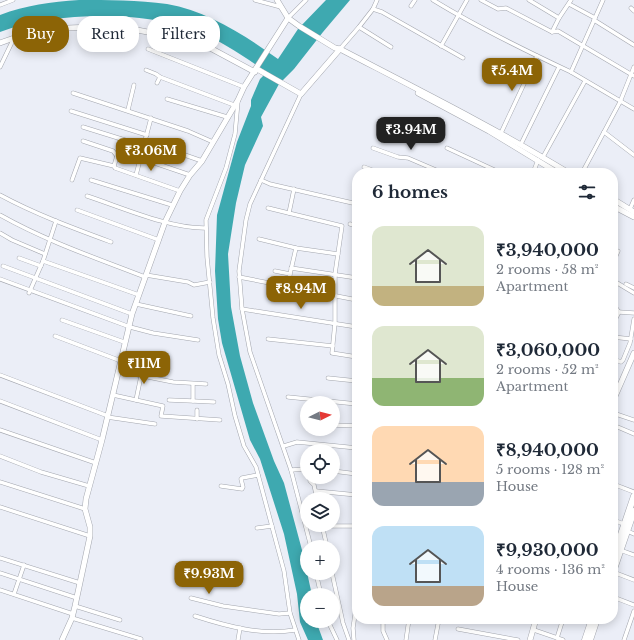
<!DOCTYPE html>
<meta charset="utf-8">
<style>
:root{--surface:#fff;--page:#f2f2f3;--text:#1f2937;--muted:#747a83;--accent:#8c6406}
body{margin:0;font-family:"Libre Baskerville",serif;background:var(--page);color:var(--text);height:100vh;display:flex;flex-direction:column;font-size:15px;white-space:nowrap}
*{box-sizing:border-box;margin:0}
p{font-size:13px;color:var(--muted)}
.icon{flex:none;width:22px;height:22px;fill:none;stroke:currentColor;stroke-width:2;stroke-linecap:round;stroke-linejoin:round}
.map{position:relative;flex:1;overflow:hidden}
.side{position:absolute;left:352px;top:168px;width:266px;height:456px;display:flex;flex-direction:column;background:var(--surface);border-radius:16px;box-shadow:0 2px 10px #0003}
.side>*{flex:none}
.banner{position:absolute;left:12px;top:16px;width:280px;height:36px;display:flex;gap:8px}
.needle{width:26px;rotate:84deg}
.buttons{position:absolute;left:300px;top:396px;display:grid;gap:8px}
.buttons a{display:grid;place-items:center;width:40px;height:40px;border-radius:50%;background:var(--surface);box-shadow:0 2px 10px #0003;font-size:20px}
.price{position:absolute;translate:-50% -34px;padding:0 9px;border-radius:8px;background:var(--accent);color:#fff;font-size:13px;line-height:26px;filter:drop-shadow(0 1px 2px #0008)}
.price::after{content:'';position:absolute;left:50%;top:24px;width:12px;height:9px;margin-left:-6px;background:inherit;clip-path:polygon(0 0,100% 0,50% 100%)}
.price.current{background:#222;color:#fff}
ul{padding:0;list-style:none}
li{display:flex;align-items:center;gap:12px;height:100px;padding:0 20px}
li span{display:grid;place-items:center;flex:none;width:112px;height:80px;border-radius:12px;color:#555}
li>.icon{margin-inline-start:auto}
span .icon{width:48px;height:48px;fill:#fffc;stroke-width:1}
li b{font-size:17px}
h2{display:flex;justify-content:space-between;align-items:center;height:48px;padding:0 20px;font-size:17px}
.chip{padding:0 14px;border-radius:16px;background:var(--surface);box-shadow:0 2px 10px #0003;font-size:14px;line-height:36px}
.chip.current{background:var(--accent);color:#fff}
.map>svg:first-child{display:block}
.water{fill:#3ea9b0}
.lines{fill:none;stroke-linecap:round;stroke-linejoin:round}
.street-casing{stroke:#a3a6ae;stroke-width:4.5}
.secondary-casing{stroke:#a3a6ae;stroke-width:6}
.highway-casing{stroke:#a3a6ae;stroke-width:7}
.street{stroke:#fff;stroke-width:3.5}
.secondary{stroke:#fff;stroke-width:5}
.highway{stroke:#fff;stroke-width:6}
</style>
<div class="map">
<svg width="634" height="640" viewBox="0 0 634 640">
<rect width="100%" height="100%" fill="#ebeef7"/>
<!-- water -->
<path class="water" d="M79,0C108,0 138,0 167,4C208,11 244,35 278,59L298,29L326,0H350L323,32L294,69L279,84L261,117L263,126L245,165L236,203L228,254L231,307L240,356L253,403L274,461L284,483L302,550L312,595H307V621H316L323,640H308L300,622L297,594L284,534L260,459L250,440L222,343L218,319L215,271L217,215L237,142L251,106V100L260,79L267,72C244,57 221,40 194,30C141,10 53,12 0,32V15C26,5 51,2 79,0Z"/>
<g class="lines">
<!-- street casing -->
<g class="street-casing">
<g id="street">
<path d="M255,0L281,7"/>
<path d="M377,0L373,9L382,12L463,58"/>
<path d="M433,0C477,27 524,50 571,72L603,0"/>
<path d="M481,0L498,9L506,8L552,32L558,31L634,76"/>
<path d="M529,0L559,18L571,0"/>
<path d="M569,4L595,18"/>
<path d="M0,5L13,0"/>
<path d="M411,6L415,0"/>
<path d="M631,8L634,11"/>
<path d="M288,18L306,0"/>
<path d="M594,20L634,45"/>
<path d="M359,27L391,47"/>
<path d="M552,32L559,18"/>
<path d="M441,46L467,0"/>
<path d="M148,49L244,87"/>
<path d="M340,49L359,27L373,9"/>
<path d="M0,67L14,38"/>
<path d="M146,70L156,74L160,77L234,105"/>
<path d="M571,72L634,109"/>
<path d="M157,83L160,77"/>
<path d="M73,93L188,131L213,142"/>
<path d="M301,94L250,204L246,220L239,271L242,309L250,352L291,470L311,547"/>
<path d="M167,99L227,117"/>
<path d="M238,101L235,134L226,168L206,220L207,257L213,318L219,355L228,384L235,416L244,446L256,467L284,571L290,613L299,640"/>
<path d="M128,110L134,85"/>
<path d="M71,111L147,135"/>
<path d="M83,127L144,146"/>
<path d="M604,132L634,155"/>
<path d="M501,133L537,56"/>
<path d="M83,141L113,151L117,156L140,158L190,175"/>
<path d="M145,143L179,153L202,161"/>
<path d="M521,144L559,67"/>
<path d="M373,148L398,157L408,158L443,173"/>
<path d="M447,148L501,173"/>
<path d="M117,156L114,166L115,168L180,191"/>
<path d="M543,157L585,81"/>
<path d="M364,167L380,173"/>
<path d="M533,173L538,160"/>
<path d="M582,173L620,102L634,67"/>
<path d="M136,175L151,118"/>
<path d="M72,180L80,158L114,166"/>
<path d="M91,180L172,205"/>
<path d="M261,180L270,184L357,204"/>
<path d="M0,195C35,214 73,228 111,242"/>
<path d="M87,196C121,207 170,229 206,228"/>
<path d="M268,208L342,226L335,274V323L332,353L357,357"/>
<path d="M630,209L634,200"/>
<path d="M77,210L159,240"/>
<path d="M289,213L294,189"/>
<path d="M0,215C46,241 96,258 145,277"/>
<path d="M350,224L357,226"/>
<path d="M0,233L12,240L45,254"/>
<path d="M259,239L296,248L338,254"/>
<path d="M613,257L615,258L618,251"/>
<path d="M19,258L41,266"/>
<path d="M43,261L139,295"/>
<path d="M3,266L132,314"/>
<path d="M291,268L357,278"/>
<path d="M275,271L290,274L296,248"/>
<path d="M146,275L188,282L194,285L210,282"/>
<path d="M239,277L357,300"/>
<path d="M0,279L130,327L153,333L198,340"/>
<path d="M614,281L634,293"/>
<path d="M626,284L634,288"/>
<path d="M289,286L290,274"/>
<path d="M29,293L43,261L56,221"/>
<path d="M136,304L191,316"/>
<path d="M613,304L619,312"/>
<path d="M242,309L357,327"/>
<path d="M619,312L634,313"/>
<path d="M62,320L124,342"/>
<path d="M613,324L619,312"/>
<path d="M55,336L121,361"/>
<path d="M613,337L631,339"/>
<path d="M268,339L333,346"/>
<path d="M613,359L621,362L623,360L630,343L634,319"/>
<path d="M118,371L173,382L206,384"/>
<path d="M0,375L108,416"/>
<path d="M328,378L357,381"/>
<path d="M613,385L619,387"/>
<path d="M113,395L163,406L161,416L220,420"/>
<path d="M288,397L357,404"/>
<path d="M136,400L141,376"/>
<path d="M169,400L193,401V384"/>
<path d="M0,401L102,440"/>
<path d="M193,401L214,402"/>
<path d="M613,413L634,420"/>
<path d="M107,417L155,424"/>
<path d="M197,419V410"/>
<path d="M333,425L357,426"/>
<path d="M613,425L634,434"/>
<path d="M0,430L96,463"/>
<path d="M284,446L297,442L357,448"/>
<path d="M0,456L41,472L89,486"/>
<path d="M291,470L307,469"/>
<path d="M333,471L357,474"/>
<path d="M310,477V481L314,485L317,499"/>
<path d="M0,482L85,509"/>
<path d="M613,484L634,492"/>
<path d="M221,486L242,489L243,487L241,479L242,478L258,475"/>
<path d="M316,491L357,495"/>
<path d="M0,507L90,536"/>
<path d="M613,520L624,524"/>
<path d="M322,525L327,547"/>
<path d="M323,526H357"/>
<path d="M257,528L272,526"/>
<path d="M627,531L634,534"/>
<path d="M620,550L634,555"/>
<path d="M0,558L80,583"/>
<path d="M613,572L634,580"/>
<path d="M0,573L77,598"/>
<path d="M316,573L321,595"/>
<path d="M332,573L343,623L349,640"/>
<path d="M0,590L73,614"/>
<path d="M14,594L24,565"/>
<path d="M613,597L634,605"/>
<path d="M191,598L223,606L279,614L290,613"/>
<path d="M75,606L120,620"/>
<path d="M195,616C226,626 262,636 295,630"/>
<path d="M72,618L141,639"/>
<path d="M383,619V631L387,640"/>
<path d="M328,621L337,640"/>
<path d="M458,629L518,640"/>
<path d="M534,630L563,640"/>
<path d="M557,638L563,619"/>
<path d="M238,640L240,628"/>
<path d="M354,640L353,628L357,601"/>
<path d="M406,640L409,619"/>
<path d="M435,640L439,619"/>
<path d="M624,640L634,611"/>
</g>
</g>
<!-- secondary casing -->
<g class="secondary-casing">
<g id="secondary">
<path d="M288,18L299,26L335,48L340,49C417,89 495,128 569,173"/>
<path d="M0,43L14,38L68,28L92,27L132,29L199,42L255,72"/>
<path d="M257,69L301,94L340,49"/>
<path d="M418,93L489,131L558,173"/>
<path d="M613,199L634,212"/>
<path d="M613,206L634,217"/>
<path d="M613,401L634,353"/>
<path d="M62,640L72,618L75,606L90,536V527L85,509L86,499L102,440L132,314L165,222L180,191L190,175L202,161L238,100L244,87L288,18L277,0"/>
<path d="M530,640L536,619"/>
</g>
</g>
<!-- highway casing -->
<g class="highway-casing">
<g id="highway">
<path d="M613,558L634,496"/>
<path d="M613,572L634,511"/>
<path d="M585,640L592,619"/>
<path d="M590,640L597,619"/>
</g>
</g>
<!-- street -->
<use href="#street" class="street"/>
<!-- secondary -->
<use href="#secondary" class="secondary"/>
<!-- highway -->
<use href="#highway" class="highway"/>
</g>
</svg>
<div class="buttons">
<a><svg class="needle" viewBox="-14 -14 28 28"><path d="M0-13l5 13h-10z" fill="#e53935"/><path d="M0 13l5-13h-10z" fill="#747a83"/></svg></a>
<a><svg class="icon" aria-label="locate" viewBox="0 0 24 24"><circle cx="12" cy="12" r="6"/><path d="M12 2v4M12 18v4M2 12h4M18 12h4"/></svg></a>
<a><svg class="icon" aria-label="layers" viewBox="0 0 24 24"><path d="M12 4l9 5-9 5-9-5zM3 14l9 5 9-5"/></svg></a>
<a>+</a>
<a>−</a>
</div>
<b class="price" style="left:512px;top:92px">₹5.4M</b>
<b class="price current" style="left:411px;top:151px">₹3.94M</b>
<b class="price" style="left:151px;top:172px">₹3.06M</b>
<b class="price" style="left:301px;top:310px">₹8.94M</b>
<b class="price" style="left:144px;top:385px">₹11M</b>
<b class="price" style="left:209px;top:595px">₹9.93M</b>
<div class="banner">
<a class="chip current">Buy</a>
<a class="chip">Rent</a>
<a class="chip">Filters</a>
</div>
<section class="side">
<h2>6 homes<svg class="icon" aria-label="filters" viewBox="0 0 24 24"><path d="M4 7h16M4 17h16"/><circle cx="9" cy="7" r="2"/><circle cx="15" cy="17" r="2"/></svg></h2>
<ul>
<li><span style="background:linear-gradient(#dfe7d0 75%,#c2b280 0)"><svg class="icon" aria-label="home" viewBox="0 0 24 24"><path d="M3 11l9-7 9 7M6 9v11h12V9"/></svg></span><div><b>₹3,940,000</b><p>2 rooms · 58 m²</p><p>Apartment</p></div></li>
<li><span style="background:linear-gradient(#dfe7d0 65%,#8fb573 0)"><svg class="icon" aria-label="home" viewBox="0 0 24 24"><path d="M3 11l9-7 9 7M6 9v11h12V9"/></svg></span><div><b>₹3,060,000</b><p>2 rooms · 52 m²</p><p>Apartment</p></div></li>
<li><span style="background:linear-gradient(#ffd9b3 70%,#9aa5b1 0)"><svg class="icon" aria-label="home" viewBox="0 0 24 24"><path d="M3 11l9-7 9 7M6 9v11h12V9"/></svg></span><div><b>₹8,940,000</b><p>5 rooms · 128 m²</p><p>House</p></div></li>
<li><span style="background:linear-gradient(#bfe0f5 75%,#b9a48a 0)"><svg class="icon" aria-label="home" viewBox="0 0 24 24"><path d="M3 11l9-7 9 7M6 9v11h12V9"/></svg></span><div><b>₹9,930,000</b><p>4 rooms · 136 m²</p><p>House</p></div></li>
</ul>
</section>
</div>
